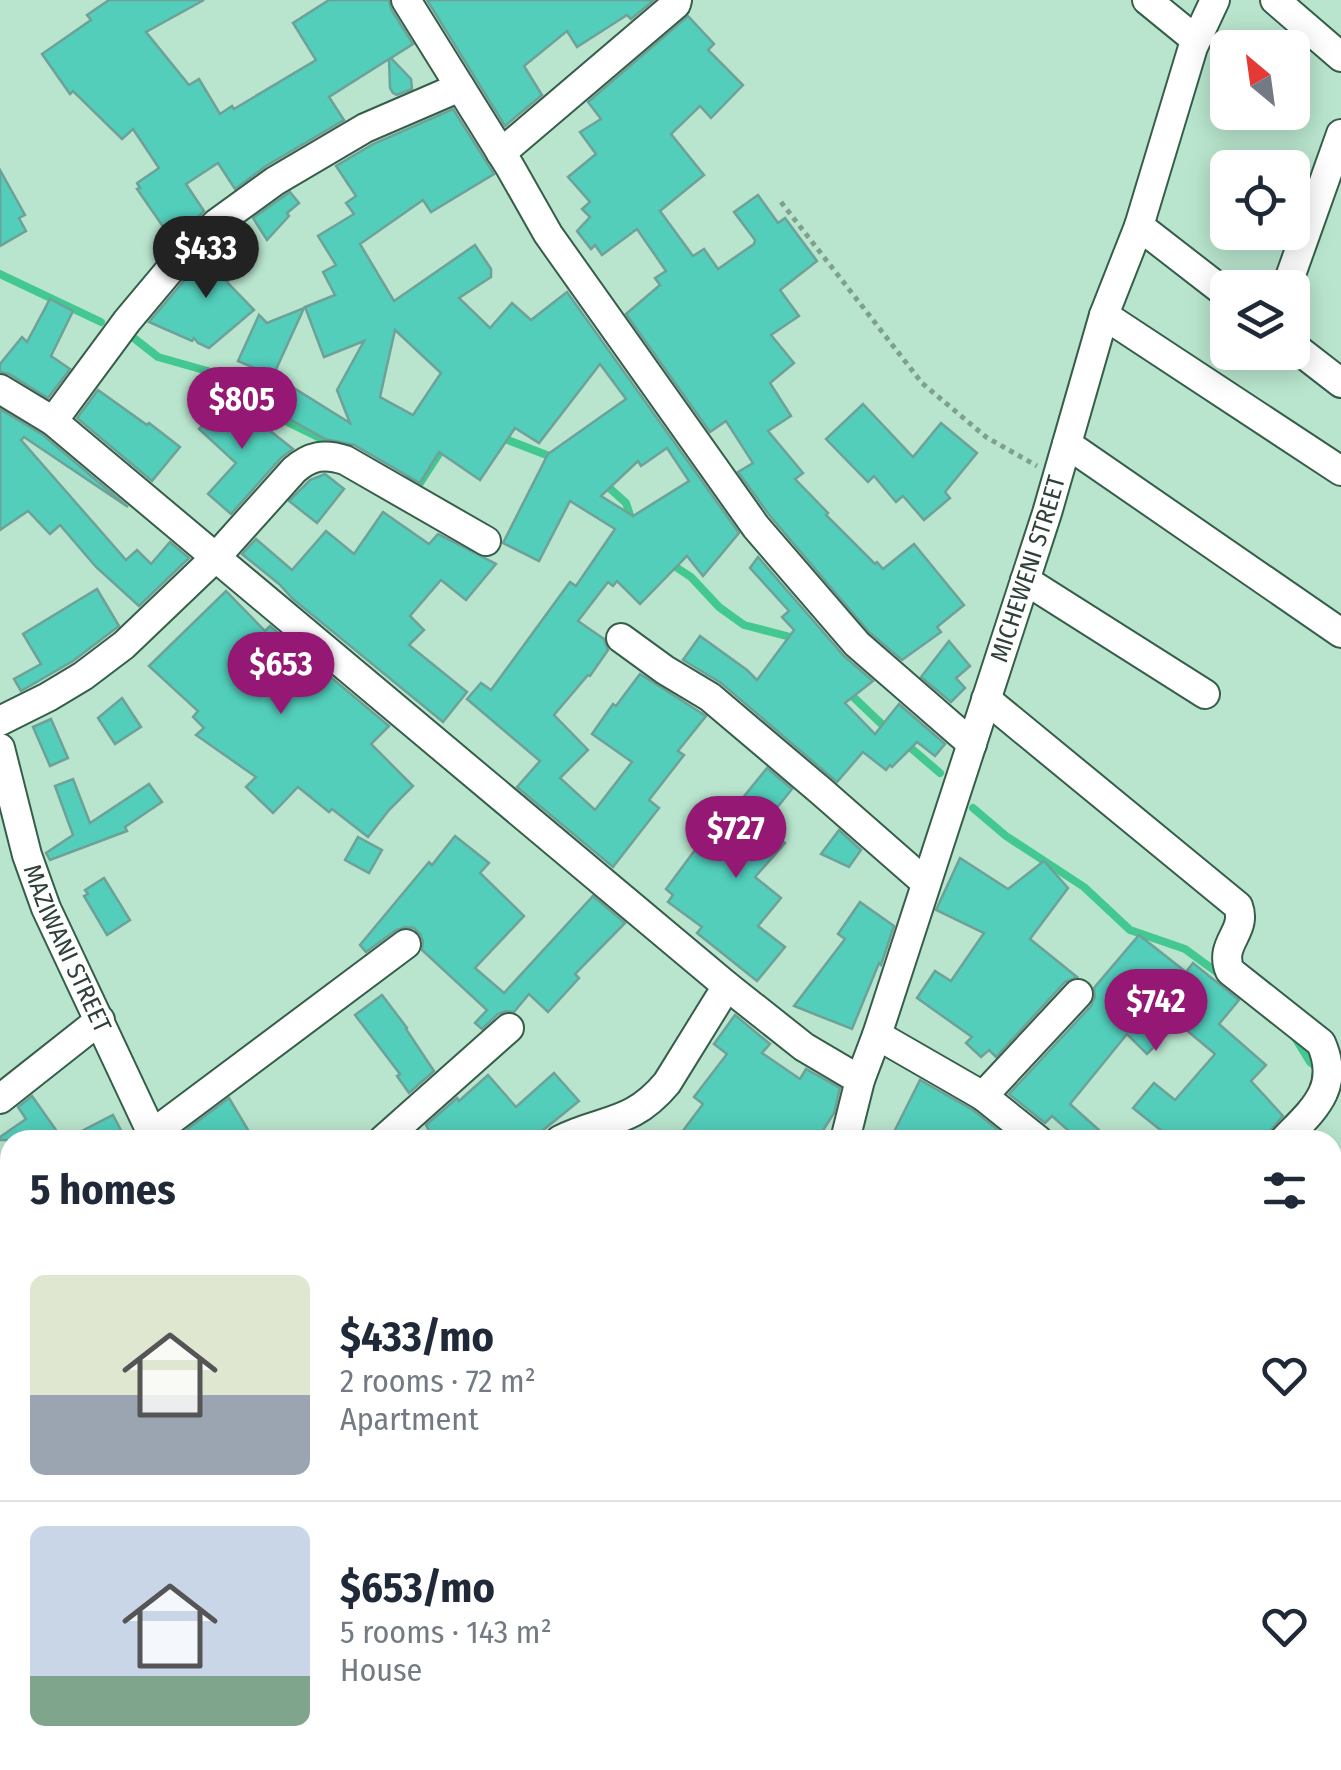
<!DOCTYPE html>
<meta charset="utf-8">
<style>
:root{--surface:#fff;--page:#f2f2f3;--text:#1f2937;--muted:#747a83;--line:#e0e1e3;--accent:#951974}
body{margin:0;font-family:"Fira Sans Condensed",sans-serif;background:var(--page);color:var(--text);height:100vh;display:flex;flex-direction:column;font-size:38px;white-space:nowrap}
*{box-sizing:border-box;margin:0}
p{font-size:32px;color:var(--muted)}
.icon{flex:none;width:55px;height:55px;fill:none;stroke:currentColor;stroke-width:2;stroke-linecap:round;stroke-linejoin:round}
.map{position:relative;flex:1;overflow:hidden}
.drawer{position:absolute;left:0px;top:1130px;width:1342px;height:640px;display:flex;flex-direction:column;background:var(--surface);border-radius:30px 30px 0 0;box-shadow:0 5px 25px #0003}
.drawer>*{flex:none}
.needle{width:65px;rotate:331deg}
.fabs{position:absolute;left:1210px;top:30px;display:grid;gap:20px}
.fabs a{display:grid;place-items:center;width:100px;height:100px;border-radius:15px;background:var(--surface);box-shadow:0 5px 25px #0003;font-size:50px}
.price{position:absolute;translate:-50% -85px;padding:0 22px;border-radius:35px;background:var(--accent);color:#fff;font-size:32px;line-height:65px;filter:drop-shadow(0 2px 5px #0008)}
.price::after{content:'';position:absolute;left:50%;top:60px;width:30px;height:22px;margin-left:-15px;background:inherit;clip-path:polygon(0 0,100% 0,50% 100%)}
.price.active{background:#222;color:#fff}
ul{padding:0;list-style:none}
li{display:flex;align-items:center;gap:30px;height:250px;padding:0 30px}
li+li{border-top:2px solid var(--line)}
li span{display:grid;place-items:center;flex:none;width:280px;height:200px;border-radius:15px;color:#555}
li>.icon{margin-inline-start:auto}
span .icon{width:120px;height:120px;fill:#fffc;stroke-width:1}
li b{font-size:42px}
h2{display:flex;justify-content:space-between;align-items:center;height:120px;padding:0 30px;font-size:42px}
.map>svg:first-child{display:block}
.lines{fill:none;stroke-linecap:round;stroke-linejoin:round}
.stream{stroke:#43c891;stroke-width:8}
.building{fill:#52cebb;stroke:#6ea198;stroke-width:2.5;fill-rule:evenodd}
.minor-casing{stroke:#365e4a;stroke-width:32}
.path{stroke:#7fa08f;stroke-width:5;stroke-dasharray:5 5;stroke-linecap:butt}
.minor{stroke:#fff;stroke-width:28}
.labels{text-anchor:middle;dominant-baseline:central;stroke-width:8;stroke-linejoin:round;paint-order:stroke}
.street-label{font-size:25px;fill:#2e4037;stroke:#edfff5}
</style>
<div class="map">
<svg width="1341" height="1770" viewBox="0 0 1341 1770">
<rect width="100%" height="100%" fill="#b9e5ce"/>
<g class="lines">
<!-- stream -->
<g class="stream">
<path d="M0,274L101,322"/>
<path d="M135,339L158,357L250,383L261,409L334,445"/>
<path d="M500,437L557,459"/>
<path d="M405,480L418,486L444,446"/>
<path d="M605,484L626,503L633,524"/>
<path d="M668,562L691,577L719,607L744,625L798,639"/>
<path d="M846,690L890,732"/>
<path d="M905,743L940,773"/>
<path d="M973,808L1006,836L1084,887L1130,930L1185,949L1222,976"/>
<path d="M1294,1036L1310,1062L1318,1068"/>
</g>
</g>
<!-- building -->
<g class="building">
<path d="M109,0H204L146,32L189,85L199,79L220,114L232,106L234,109L316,60L293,23L329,0H389L391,9L413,44L391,58L411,79L412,89L397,95L393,93L390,88L389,59L329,97L344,120L266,166L235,189L218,163L186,184L204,211L173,241L137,189L140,188L137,183L159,168L133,129L122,139L73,91L70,94L42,54L91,20L87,15Z"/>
<path d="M427,0H654L631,19L627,15L577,47L567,31L524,66L542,95L505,126Z"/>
<path d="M688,16L714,44L708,50L743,85L711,118L700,106L671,134L704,175L660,211L693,256L704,249L718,269L754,244L755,240L734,212L758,195L778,223L785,218L817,261L780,290L799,316L771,335L794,363L770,383L791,416L768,431L803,473L795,479L828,513L826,515L875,564L877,562L883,569L914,544L964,605L937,627L941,632L902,660L869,632L770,516L738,472L753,463L726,421L710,432L626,314L660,285L655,278L666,271L637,229L602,255L595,245L591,249L577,231L590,217L582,209L590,202L568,177L596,154L580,132L601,119L588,102Z"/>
<path d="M453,109L494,174L431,212L423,200L360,244L394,301L475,245L491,269V277L459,298L490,328L512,303L531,320L567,292L739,533L703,576L687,556L640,604L617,581L613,586L608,582L578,621L604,639L608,650L590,676L588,675L554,715L588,750L560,778L595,810L632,762L592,734L613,704L616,706L640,674L706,716L678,751L684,755L649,800L659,808L613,867L517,787L540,761L467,699L481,683L491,690L570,582L576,586L615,529L570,501L539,561L503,543L548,454L626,399L600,364L539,443L515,428L480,480L439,452L420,483L354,445L325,439L265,405L284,382L350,423L337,390L364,341L324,357L305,307L335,295L323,272L336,265L318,236L354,214L346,203L356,196L336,166L373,144ZM395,330L441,373L413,415L380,397ZM667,448L689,481L633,516L601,496L638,461L641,466Z"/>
<path d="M0,170L25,215L19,218L26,231L0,246Z"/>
<path d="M290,192L299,203L287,213L289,216L267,240L253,218Z"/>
<path d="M225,240L242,266L227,282L254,310L209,348L198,343L194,338L192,341L149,322L192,271Z"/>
<path d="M50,299L73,311L51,356L70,369L48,398L9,374L0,372V364L22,337L27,342Z"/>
<path d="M304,308L273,376L238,361L259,315L267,323Z"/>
<path d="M98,390L147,425L149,423L180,447L152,481L77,418Z"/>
<path d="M228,397L293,449L281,458L231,514L208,494L236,463L199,429Z"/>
<path d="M863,404L913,457L941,423L977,453L945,492L950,498L924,520L903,496L896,502L874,476L868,482L826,439Z"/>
<path d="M0,409L43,435L128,507L24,437L21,440L126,560L137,550L151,564L170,542L189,558L139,606L96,567L60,525L50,534L28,511L0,530Z"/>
<path d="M325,474L344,489L317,523L289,501L310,480Z"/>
<path d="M383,512L429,544L438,534L496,564L466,600L441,580L410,616L424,630L409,645L467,692L443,722L293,599L279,584L242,554L256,539L292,570L326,531L354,554Z"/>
<path d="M758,557L844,656L873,681L845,703L875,734L899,704L945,744L935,756L917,742L892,767L890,765L886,770L863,752L837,782L721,683L683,660L700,636L747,670L757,680L794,630L782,617L789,611L750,568Z"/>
<path d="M97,589L119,626L73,661L21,691L14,679L41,664L23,634Z"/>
<path d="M226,591L265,631L270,626L389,726L371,744L413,786L389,810L368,837L332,809L329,812L298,787L273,813L246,787L256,777L196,735L204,728L193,717L198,711L149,666Z"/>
<path d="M949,641L970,666L956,678L965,688L951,702L921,677Z"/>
<path d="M122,698L141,727L115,744L98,718Z"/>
<path d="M51,719L68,758L50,766L33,727Z"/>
<path d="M767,768L792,789L764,824L785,843L755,877L781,898L758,926L785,947L757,981L697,933L702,927L668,902L673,895L666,889L701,842L704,845L731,819L728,816Z"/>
<path d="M73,779L90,823L149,784L162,802L125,827L127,831L50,860L46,853L73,835L55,786Z"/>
<path d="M839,830L861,850L849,867L821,854Z"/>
<path d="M455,836L489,863L480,873L524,916L475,968L504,993L593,896L625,923L575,974L579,978L548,1012L529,994L514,1012L506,1011L498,1014L482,1029L475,1023L487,1010L422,950L423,941L420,934L414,928L405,927L396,930L366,952L360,945L429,862L432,865Z"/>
<path d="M358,837L382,850L369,873L345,860Z"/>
<path d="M960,858L1008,889L1044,861L1068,888L1030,939L1077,977L1065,982L996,1057L989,1050L981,1057L966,1043L972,1037L917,998L935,971L951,981L984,933L936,910Z"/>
<path d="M104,878L130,920L107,935L84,896L88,894L85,890Z"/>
<path d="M860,902L894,926L881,965L879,963L852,1029L794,1006L845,939L838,934Z"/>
<path d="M1139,935L1186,972L1193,963L1239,1000L1219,1024L1266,1065L1251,1081L1283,1116L1262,1140H1173L1133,1108L1154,1083L1175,1100L1215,1054L1178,1023L1147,1054L1127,1034L1070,1104L1110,1140H1079L1052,1116L1045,1123L1009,1094L1091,1006L1095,997L1094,988Z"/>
<path d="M382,995L407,1028L406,1029L434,1071L409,1093L397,1076L400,1074L355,1015Z"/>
<path d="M735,1015L770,1044L762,1053L800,1079L806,1069L840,1088L834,1113L817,1140H676L703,1104L694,1097L727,1054L714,1044Z"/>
<path d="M554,1073L579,1101L531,1140H434L426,1125L457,1098L459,1101L488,1075L516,1107Z"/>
<path d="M920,1080L973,1110L1008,1138L890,1140Z"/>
<path d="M32,1096L63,1140H0V1137L26,1119L18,1107Z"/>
<path d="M229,1098L254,1140H193L186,1130Z"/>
<path d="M113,1115L126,1140H64Z"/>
</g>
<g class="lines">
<!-- minor casing -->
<g class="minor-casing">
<g id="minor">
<path d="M406,0L510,167L548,234L756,527L857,644L972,744"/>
<path d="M1147,0L1196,40"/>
<path d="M1275,0L1341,57"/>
<path d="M501,153L676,4L677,0"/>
<path d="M1139,226L1228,295"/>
<path d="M1289,280L1341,134"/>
<path d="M1104,315L1341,471"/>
<path d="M1292,345L1341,383"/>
<path d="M0,389L53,421L727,986L804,1047L860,1080"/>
<path d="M53,421L127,321L179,259L217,223L275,181L365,128L460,87"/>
<path d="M1067,444L1341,633"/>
<path d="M1025,580L1205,694"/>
<path d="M621,638L665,670L710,697L821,791L926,883"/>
<path d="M986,699L1238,906C1248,932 1218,943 1230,971L1321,1043C1341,1088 1313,1110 1284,1140"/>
<path d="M0,721L48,697L83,676L124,645L216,557L294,470C310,456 324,453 345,460L486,541"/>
<path id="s1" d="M0,748L27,855L46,908L155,1140"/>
<path d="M877,1035L983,1096L1038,1140"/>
<path d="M983,1096L1078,994"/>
<path d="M0,1099L100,1020"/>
<path d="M152,1134L406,944"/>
<path d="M383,1140L509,1028"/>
<path d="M560,1140C604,1118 631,1126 667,1083L727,986"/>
<path id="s2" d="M845,1140L860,1080L877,1035L1047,513L1104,315L1139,226L1193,47L1215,0"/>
<path d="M0,1246L10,1240"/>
<path d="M1332,1395L1341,1404"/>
<path d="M0,1411L10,1408"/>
<path d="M0,1632L10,1621"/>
<path d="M482,1760L487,1770"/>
<path d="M881,1760L897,1770"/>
<path d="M15,1770L24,1760"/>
<path d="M145,1770L149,1764L156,1760"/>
<path d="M370,1770L381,1760"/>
<path d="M729,1770L738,1760"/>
</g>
</g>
<!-- path -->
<path class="path" d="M781,202L922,383L986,437L1037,466"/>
<!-- minor -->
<use href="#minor" class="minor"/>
</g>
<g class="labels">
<!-- street labels -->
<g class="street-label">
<text stroke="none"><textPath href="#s2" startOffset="600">MICHEWENI STREET</textPath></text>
<text stroke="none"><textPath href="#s1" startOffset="212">MAZIWANI STREET</textPath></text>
</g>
</g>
</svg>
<div class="fabs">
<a><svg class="needle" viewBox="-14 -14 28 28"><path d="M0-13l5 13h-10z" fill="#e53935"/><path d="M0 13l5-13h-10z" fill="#747a83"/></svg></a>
<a><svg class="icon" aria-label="locate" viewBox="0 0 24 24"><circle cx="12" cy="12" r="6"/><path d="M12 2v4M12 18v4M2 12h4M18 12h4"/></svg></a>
<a><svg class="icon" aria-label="layers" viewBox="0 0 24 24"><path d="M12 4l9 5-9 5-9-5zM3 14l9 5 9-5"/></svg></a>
</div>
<b class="price active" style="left:206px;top:301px">$433</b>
<b class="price" style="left:242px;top:452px">$805</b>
<b class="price" style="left:281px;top:717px">$653</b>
<b class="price" style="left:736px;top:881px">$727</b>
<b class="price" style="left:1156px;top:1054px">$742</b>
<section class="drawer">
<h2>5 homes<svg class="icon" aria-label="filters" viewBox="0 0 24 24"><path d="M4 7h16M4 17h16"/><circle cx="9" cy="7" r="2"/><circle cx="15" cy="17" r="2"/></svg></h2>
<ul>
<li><span style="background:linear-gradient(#dfe7d0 60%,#9aa5b1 0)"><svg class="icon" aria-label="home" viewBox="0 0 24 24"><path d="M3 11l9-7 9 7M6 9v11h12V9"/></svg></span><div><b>$433/mo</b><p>2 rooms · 72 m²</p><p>Apartment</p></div><svg class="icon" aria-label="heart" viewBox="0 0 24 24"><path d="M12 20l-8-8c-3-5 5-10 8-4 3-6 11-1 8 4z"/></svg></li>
<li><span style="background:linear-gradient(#c9d6e8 75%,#7fa58c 0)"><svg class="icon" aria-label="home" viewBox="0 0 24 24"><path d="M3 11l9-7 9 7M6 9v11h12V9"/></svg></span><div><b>$653/mo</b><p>5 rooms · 143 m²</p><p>House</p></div><svg class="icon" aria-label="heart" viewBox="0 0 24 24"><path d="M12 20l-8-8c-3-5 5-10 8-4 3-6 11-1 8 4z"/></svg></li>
</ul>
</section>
</div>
